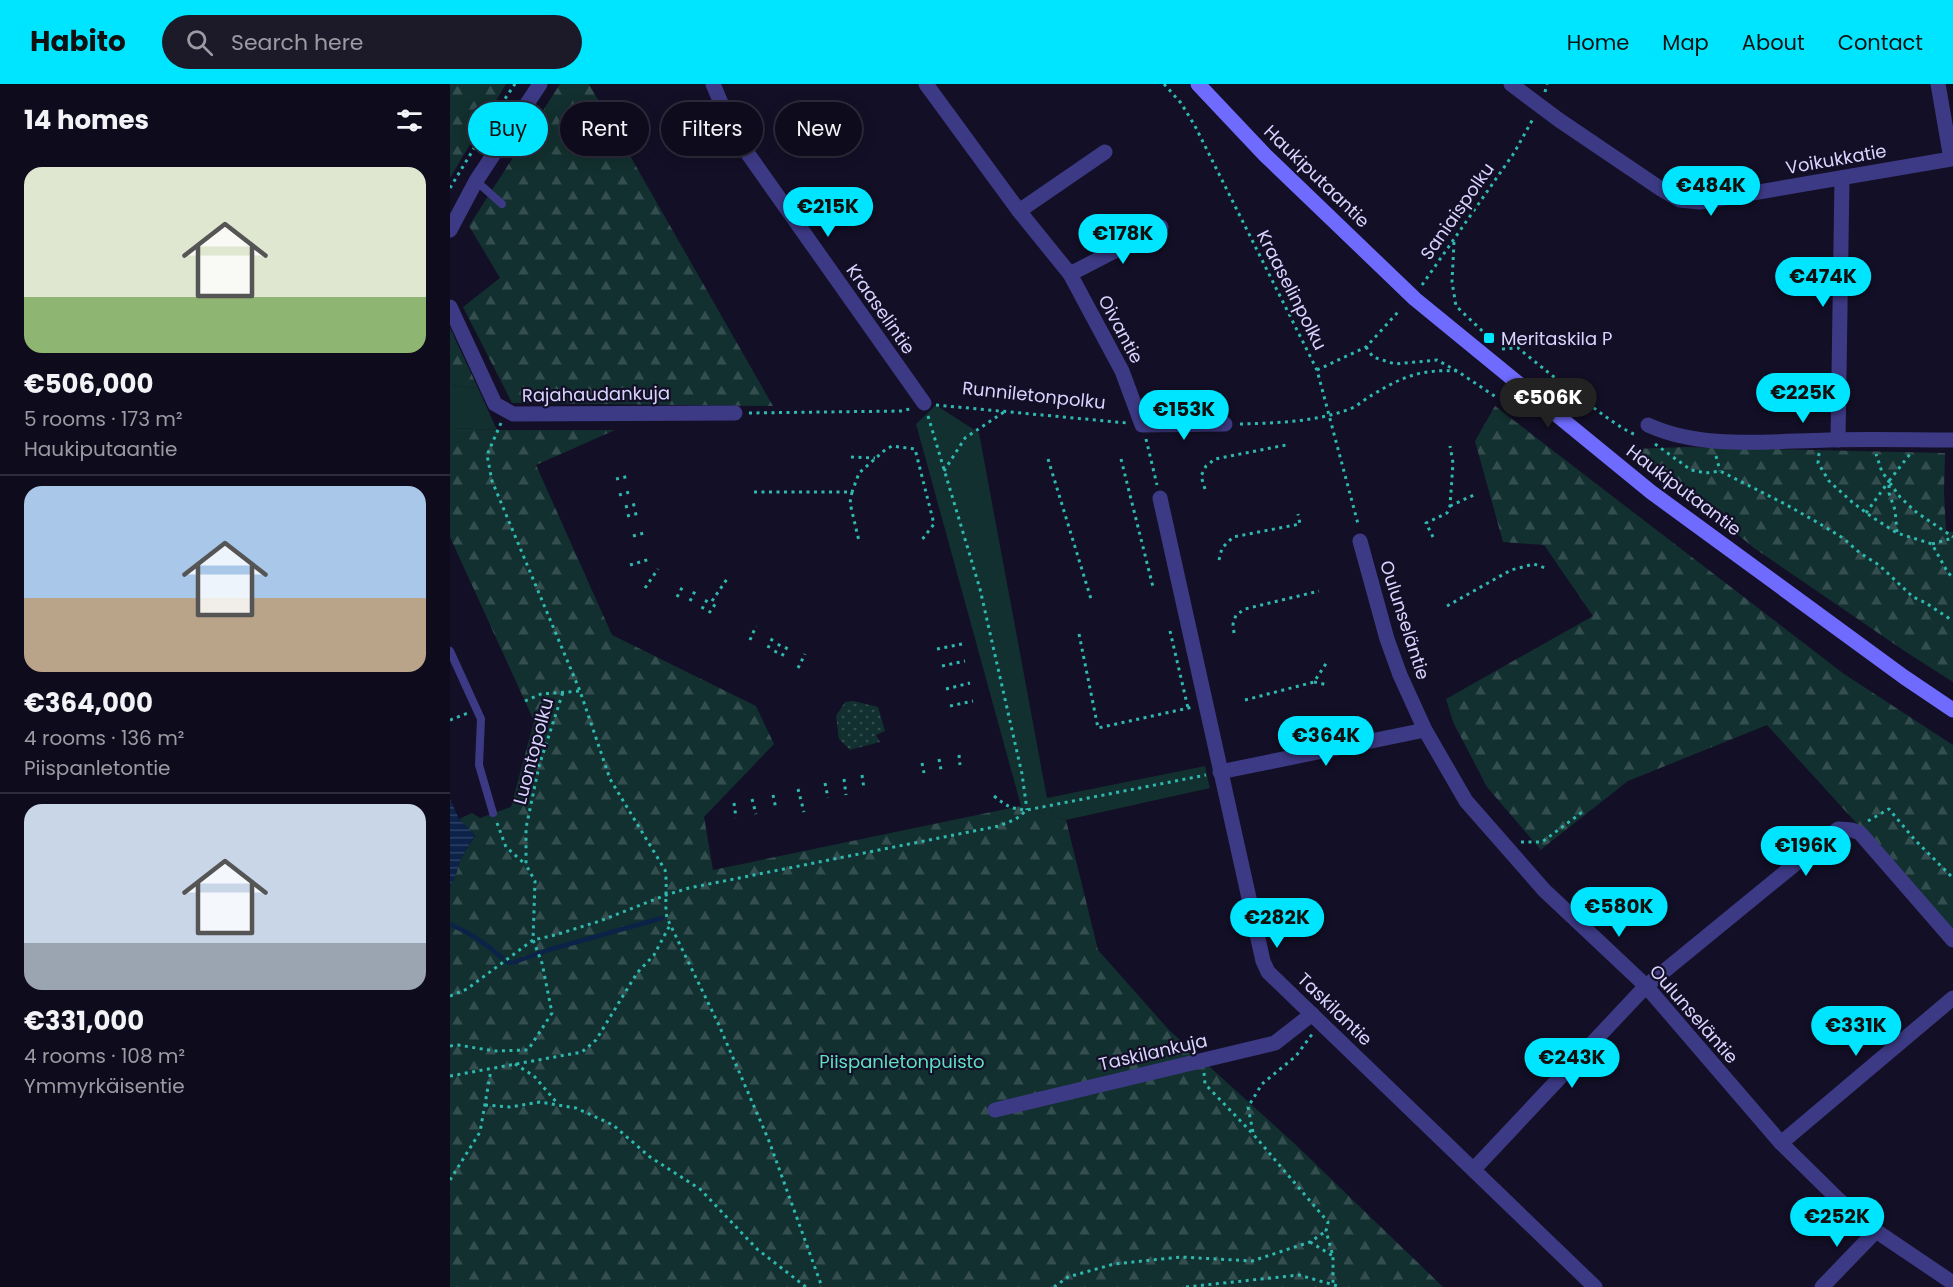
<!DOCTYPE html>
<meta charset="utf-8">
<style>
:root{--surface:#0e0b1c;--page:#1c1929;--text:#f1f3f6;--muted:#9b9ba3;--line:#2e2b3b;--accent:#00e5ff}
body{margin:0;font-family:Poppins,sans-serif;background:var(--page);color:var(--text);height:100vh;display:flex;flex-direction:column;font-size:22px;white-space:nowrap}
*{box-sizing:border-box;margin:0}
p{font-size:20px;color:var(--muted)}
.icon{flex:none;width:33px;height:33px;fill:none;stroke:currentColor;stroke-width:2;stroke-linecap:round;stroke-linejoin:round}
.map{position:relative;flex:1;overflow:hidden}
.sheet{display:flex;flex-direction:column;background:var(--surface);width:450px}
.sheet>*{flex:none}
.hud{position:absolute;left:18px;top:18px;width:570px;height:54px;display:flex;gap:12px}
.price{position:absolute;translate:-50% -51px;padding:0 14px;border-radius:21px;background:var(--accent);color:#111;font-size:20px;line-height:39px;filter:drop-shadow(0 2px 3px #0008)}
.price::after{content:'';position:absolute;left:50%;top:36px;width:18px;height:14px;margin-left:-9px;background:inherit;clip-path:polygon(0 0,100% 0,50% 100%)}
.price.active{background:#222;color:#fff}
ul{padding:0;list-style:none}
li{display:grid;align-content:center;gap:12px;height:318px;padding:0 24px}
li+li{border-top:2px solid var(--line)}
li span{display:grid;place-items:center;height:186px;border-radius:18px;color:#555}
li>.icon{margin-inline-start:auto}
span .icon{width:108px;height:108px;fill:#fffc;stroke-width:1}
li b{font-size:26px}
h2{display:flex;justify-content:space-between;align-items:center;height:72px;padding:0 24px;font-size:26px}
.pill{padding:0 21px;border-radius:27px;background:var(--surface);box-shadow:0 3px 15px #0003,0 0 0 2px var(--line);font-size:21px;line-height:54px}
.pill.active{background:var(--accent);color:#111}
header{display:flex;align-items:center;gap:36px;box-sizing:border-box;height:84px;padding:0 30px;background:var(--accent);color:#111}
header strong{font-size:28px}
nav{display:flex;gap:33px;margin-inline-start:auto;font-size:21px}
.search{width:420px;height:54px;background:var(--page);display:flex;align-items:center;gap:15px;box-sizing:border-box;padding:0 21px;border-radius:33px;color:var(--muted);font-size:22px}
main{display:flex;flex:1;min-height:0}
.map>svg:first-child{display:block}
.green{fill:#12302f}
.forest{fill:url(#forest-firs)}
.park{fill:url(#park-dots)}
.water{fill:url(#water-rules)}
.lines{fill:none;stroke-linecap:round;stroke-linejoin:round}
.stream{stroke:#0c2248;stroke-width:4.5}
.path{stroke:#2fb8b0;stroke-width:3;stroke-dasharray:3 4.5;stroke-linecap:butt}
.lane{stroke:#3d3a85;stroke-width:8}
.street{stroke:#3d3a85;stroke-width:15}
.secondary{stroke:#6f6bff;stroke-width:15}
.poi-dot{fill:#00e5ff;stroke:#130f26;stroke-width:2}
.labels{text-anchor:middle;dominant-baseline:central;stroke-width:4.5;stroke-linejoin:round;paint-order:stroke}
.street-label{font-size:18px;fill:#d9d4ff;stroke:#130f26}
.poi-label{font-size:18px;fill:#d9d4ff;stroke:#130f26;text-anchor:start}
.park-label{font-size:18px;fill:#5fe0c0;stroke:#130f26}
</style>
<header>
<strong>Habito</strong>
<div class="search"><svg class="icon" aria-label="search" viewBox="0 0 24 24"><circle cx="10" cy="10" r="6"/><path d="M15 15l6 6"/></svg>Search here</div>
<nav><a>Home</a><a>Map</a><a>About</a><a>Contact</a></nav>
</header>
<main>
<section class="sheet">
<h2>14 homes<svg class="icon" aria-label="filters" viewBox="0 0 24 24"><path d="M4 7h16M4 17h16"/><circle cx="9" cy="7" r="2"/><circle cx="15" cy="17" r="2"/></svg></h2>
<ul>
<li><span style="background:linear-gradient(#dfe7d0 70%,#8fb573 0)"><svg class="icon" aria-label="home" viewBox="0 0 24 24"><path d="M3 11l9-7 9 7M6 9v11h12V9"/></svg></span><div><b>€506,000</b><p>5 rooms · 173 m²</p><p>Haukiputaantie</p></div></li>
<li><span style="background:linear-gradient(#a9c7e8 60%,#b9a48a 0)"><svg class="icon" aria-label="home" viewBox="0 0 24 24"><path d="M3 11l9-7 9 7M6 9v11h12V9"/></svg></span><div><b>€364,000</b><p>4 rooms · 136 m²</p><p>Piispanletontie</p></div></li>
<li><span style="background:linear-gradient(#c9d6e8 75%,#9aa5b1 0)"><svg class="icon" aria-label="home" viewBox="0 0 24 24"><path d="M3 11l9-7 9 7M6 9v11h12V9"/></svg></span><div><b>€331,000</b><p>4 rooms · 108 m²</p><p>Ymmyrkäisentie</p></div></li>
</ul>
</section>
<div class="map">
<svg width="1503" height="1203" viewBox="0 0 1503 1203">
<defs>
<pattern id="forest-firs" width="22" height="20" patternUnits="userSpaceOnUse" patternTransform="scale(1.5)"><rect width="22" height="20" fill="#12302f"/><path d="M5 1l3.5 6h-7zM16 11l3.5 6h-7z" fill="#344d4e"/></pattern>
<pattern id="park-dots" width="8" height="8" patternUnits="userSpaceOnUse" patternTransform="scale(1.5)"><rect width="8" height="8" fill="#12302f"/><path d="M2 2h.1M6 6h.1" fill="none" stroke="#344d4e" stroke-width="1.8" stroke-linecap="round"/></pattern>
<pattern id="water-rules" width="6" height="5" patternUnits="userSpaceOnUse" patternTransform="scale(1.5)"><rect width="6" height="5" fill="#0c2248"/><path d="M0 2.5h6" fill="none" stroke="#2f4163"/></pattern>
</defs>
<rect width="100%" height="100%" fill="#130f26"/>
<!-- green -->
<g class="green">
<path d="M0,301L28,304L47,346L0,344Z"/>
<path d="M486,321L529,349L597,714L755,682L760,704L616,736L571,722L466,340Z"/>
</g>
<!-- forest -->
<g class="forest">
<path d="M0,0H56L0,94Z"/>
<path d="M110,0H139L323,322L62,319L13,223L50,194L19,142Z"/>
<path d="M0,244L28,304L0,301Z"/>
<path d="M1045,322L1394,590L1503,661V845L1317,641L1178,697L1089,767L1090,765L1037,703L1003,638L996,615L1143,532L1094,461L1053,458L1025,357Z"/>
<path d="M0,344L47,346H165L86,381L162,551L306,622L324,660L254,733L263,786L571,722L616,736L648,866L719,946L846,1061L993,1203H0V803L6,790L11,774L25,752L9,735L22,729L30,734L61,723L84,637L0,453Z"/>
<path d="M1235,363L1495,369L1494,408L1496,447L1503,448V598L1456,568L1304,464L1184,365Z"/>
</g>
<!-- park -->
<path class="park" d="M403,617L428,623L435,647L426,651L430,658L400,666L389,655L386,632L395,618Z"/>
<!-- water -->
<path class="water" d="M0,715L9,735L25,751L11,774L6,790L0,803Z"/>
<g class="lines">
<!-- stream -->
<g class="stream">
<path d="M0,840C20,849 36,859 52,874"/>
<path d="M57,878L62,879L98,866L212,834"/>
</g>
<!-- path -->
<g class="path">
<path d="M714,0L731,19L745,42L867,286L908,440L910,442"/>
<path d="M1095,8L1097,0"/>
<path d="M0,104L46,28L65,0"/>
<path d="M1004,158L1002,198L1006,222L1046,260"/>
<path d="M972,201L1064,69L1084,33"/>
<path d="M916,263L923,273L945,280L987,276L1007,287L1046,313"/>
<path d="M1052,265L1068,264C1087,279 1171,349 1187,351"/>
<path d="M867,286L916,263L949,227"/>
<path d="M486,321L677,339"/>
<path d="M299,329L451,327L460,325"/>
<path d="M478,332L530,505L572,690L577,726"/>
<path d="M51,339L37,371L42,397L130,607L160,695L215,786C218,802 214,818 217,834L268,939L319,1057L372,1203"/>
<path d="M790,340C827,339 865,338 900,325C909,321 916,314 924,310C953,292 973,285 1007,287"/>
<path d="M696,355L707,401"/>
<path d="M1205,360L1241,386L1256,389L1270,387L1335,420L1365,437L1393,454L1410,469L1429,481L1463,513L1476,519L1503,537"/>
<path d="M1369,369L1368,379L1379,397L1402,418L1422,433L1447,449L1482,460L1498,489L1503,493"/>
<path d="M1266,372L1270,387"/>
<path d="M401,373L425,374"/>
<path d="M598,375L641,515"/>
<path d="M671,375L703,503"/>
<path d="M494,387L515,354L554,328"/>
<path d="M166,395L180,392"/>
<path d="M1440,399L1450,413L1466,428L1503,453"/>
<path d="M755,405L751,392L756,382L765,375L836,361"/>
<path d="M304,408H402L409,389L435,366L442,362L465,365L484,440L471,457"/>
<path d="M402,408L400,419L409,457"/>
<path d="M169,411L183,407"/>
<path d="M1000,422L1026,410"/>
<path d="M175,423L187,420"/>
<path d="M1416,429L1439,397L1432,388L1426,370"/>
<path d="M177,432L189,429"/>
<path d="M1447,448L1445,426L1439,409V397L1460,370"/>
<path d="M183,452L194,449"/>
<path d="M983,453L976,439L997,429L1000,422L1003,379L1000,362"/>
<path d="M1482,460L1503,454"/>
<path d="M769,476L772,464L783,453L850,440L848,430"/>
<path d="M180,481L200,475"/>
<path d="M195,504L208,485"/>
<path d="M227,513L234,500"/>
<path d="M240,517L245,507"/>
<path d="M262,517L277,495"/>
<path d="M997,522L1061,486L1084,480L1095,484"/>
<path d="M252,525L258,514"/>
<path d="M259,529L266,519"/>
<path d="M720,547L738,624"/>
<path d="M784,549L783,540L786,531L795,525L869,507"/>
<path d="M629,550L648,644L743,623"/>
<path d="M300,556L306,542"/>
<path d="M318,564L323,553"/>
<path d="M487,565L512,560"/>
<path d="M325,569L331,557"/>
<path d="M332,572L338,561"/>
<path d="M492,582L515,577"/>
<path d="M348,584L355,570"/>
<path d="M864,598L878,601"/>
<path d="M496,605L520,599"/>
<path d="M795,616L864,598L877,578"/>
<path d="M75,617L91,610L130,607"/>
<path d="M500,622L523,617"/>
<path d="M0,636L18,629"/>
<path d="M509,671L510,681"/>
<path d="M489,675L491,686"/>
<path d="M472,679L474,689"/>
<path d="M412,691L414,705"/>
<path d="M394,695L396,711"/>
<path d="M375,699L378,714"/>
<path d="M348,705L354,728"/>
<path d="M323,711L326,725"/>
<path d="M544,712C556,722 562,725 577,726L756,691"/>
<path d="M302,715L306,730"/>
<path d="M284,719L286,734"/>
<path d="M1418,737L1439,725L1464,755L1503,794"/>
<path d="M47,739L56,763L76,781"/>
<path d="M1071,758H1092L1131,729L1135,730"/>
<path d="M0,912L17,905L83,856L105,851L150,837L216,811L239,804L549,742L566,735L577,726"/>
<path d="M0,962L8,961L44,967L78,966L102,929L92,879L83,856L85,797L76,781V744L89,682L113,608"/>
<path d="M65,980L84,992L108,1020"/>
<path d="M754,989L755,1000L803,1050L878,1138L876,1147L883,1172V1203"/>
<path d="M0,992L132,968L146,956L187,889L204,871L220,841"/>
<path d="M35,1021L60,1023L90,1018L126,1024L163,1041L200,1073L250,1105L307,1165L356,1203"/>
<path d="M803,1048L798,1023L812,1000L846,972L863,949"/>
<path d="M0,1096L30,1048L41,986"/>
<path d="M860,1158L883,1172"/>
<path d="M604,1203L618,1193L664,1180L731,1173L802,1177L860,1158L876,1147"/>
<path d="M736,1203L849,1191L891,1203"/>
</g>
<!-- lane -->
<g class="lane">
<path d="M26,97L52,120"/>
<path d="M0,567L31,635L29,681L43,729"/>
</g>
<!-- street -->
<g class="street">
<path d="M263,0L284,50L474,319"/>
<path d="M476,0L569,127L620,190L672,287L692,341L775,340"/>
<path d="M1061,0L1109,36L1211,105L1230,116L1250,118L1501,75L1488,0"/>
<path d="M569,127L655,68"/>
<path d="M0,146L26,97L90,0"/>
<path d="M620,190L711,143"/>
<path d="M0,223L45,320L63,330L285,329"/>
<path d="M1198,341C1252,366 1321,357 1379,356C1420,355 1462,356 1503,356"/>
<path d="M1388,356L1392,94"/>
<path d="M710,414L813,877L818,888L1145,1203"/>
<path d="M910,457L937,555L950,591L975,646L1016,717L1094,806L1196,902L1331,1059L1389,1116L1426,1147L1503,1199"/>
<path d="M770,688L975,646"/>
<path d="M545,1026L825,959L862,930"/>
<path d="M1331,1059L1503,914"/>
<path d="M1024,1085L1196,902L1388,745L1402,746L1410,749L1503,856"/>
<path d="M1372,1203L1426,1147"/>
</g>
<!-- secondary -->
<path class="secondary" d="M748,0L815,71L965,215L1201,408L1454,593L1503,626"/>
</g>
<!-- markers -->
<rect class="poi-dot" x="1033" y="248" width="12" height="12" rx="3"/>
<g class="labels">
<!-- street labels -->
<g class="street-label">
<text transform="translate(1386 75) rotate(-10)">Voikukkatie</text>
<text transform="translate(867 92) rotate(44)">Haukiputaantie</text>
<text transform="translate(1007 127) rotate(-55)">Saniaispolku</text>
<text transform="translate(842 206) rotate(63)">Kraaselinpolku</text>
<text transform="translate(431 225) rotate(55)">Kraaselintie</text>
<text transform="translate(671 245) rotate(62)">Oivantie</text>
<text transform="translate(146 310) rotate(-1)">Rajahaudankuja</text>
<text transform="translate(584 311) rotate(6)">Runniletonpolku</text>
<text transform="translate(1234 406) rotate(37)">Haukiputaantie</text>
<text transform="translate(955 536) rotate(72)">Oulunseläntie</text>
<text transform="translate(83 667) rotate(-75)">Luontopolku</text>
<text transform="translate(885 925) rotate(44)">Taskilantie</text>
<text transform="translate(1244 930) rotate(49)">Oulunseläntie</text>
<text transform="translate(703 968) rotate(-13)">Taskilankuja</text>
</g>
<!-- poi labels -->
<g class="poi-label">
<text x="1051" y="254">Meritaskila P</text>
</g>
<!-- park labels -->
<g class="park-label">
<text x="452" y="977">Piispanletonpuisto</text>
</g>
</g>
</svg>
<b class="price" style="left:1261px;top:133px">€484K</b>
<b class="price" style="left:378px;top:154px">€215K</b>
<b class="price" style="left:673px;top:181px">€178K</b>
<b class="price" style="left:1373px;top:224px">€474K</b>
<b class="price" style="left:1353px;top:340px">€225K</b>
<b class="price active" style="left:1098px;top:345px">€506K</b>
<b class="price" style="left:734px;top:357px">€153K</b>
<b class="price" style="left:876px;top:683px">€364K</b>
<b class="price" style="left:1356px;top:793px">€196K</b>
<b class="price" style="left:1169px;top:854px">€580K</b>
<b class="price" style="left:827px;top:865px">€282K</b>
<b class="price" style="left:1406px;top:973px">€331K</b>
<b class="price" style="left:1122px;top:1005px">€243K</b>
<b class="price" style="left:1387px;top:1164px">€252K</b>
<div class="hud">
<a class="pill active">Buy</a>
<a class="pill">Rent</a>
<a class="pill">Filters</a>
<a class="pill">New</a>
</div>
</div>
</main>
